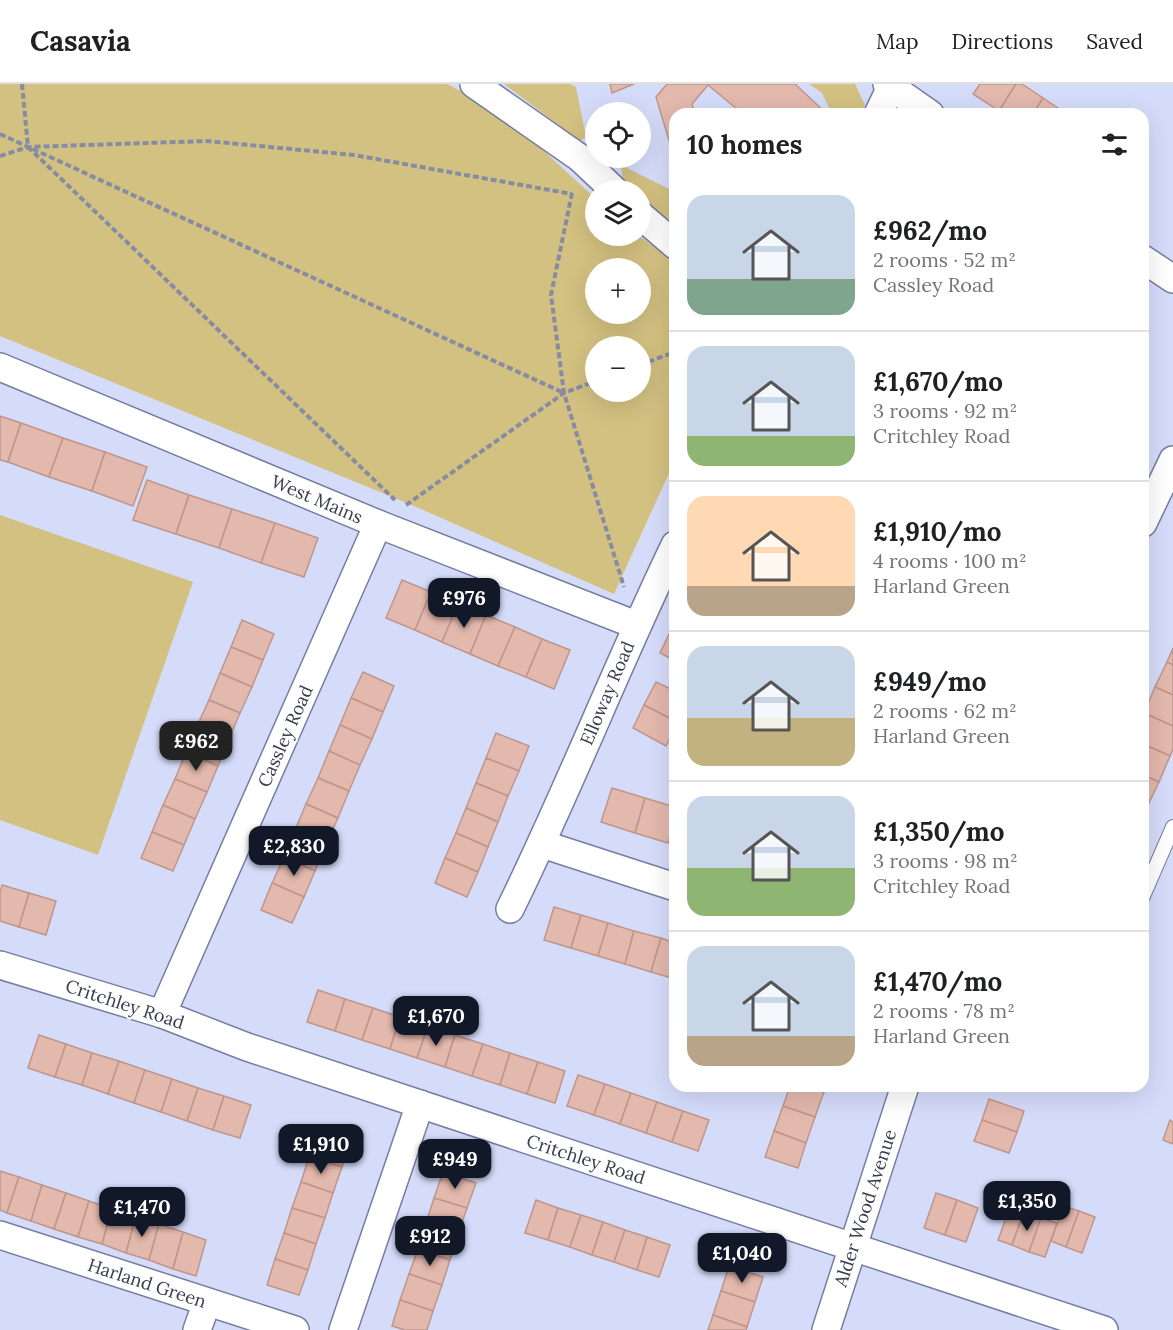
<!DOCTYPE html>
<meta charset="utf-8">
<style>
:root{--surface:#fff;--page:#f2f2f2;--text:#202124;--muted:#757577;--line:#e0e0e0;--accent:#111827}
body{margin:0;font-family:Lora,serif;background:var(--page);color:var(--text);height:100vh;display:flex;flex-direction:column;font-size:22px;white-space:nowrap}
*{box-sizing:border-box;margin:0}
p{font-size:20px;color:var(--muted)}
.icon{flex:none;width:33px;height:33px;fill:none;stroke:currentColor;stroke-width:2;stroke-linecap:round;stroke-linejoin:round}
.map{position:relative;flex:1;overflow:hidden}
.panel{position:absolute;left:669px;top:24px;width:480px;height:984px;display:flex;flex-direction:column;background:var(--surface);border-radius:18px;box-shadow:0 6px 24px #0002}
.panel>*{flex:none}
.controls{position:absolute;left:585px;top:18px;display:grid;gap:12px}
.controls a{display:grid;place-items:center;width:66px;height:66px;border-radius:50%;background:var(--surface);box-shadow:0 6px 24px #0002;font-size:30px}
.price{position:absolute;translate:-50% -51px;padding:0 14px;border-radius:12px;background:var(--accent);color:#fff;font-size:20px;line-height:39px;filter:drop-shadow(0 2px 3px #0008)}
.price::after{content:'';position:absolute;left:50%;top:36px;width:18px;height:14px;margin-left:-9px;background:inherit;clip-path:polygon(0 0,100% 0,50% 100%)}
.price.selected{background:#222;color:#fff}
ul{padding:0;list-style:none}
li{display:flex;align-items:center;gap:18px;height:150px;padding:0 18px}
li+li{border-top:2px solid var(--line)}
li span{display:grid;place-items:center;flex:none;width:168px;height:120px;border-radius:18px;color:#555}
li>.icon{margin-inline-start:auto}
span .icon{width:72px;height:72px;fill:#fffc;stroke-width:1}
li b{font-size:26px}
h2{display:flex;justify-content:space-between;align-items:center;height:72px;padding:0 18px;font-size:26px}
header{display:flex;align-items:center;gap:36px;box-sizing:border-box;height:84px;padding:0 30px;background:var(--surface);border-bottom:2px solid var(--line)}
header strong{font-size:28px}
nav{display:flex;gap:33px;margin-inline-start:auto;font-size:21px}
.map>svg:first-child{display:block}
.green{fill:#d3c181;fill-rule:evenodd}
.building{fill:#e3b8ad;stroke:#bf968b;stroke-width:1.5}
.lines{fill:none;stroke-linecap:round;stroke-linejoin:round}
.service-casing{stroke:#767ea0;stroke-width:16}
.minor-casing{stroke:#767ea0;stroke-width:30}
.path{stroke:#878ca3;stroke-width:4;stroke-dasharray:6 3;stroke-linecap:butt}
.service{stroke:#fff;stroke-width:14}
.minor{stroke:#fff;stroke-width:27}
.labels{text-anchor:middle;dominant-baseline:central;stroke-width:4.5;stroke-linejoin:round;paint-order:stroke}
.street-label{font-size:18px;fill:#383c4b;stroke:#fefefe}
</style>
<header>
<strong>Casavia</strong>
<nav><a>Map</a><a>Directions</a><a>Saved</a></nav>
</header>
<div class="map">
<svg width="1173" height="1246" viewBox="0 0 1173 1246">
<rect width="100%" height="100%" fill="#d5dcfa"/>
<!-- green -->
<g class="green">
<path d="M0,0H447L482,18L545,68L595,114L596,152H639L675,177V376L614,510L414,422L0,252ZM596,184H640V230H596ZM596,262H640V308H596Z"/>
<path d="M504,0H570L576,3L586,53L580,57Z"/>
<path d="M809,0H855L865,21L861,30H832L822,9Z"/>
<path d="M621,81L675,108V151L662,143L641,117L640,106H631L623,97Z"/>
<path d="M0,431L193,498L98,771L0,736Z"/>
</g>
<!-- building -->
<g class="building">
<path d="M610,0H634L612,9Z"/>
<path d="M667,0H795L827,30H743L708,1L692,20L695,30H675V61L671,63L656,13Z"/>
<path d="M980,0H1016L999,27L973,10Z"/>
<path d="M1016,0H1022L1043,14L1033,30H1003L999,27Z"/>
<path d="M1043,14L1067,30H1033Z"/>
<path d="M0,332L21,339L8,378L0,376Z"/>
<path d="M21,339L63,354L49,393L8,378Z"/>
<path d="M63,354L105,368L92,407L49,393Z"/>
<path d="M105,368L147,383L133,422L92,407Z"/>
<path d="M147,396L189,411L176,450L133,436Z"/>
<path d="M189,411L232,425L219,464L176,450Z"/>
<path d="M232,425L275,439L261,479L219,464Z"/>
<path d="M275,439L318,454L304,493L261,479Z"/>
<path d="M402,496L431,508L415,546L386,534Z"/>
<path d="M431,508L458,520L442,558L415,546Z"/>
<path d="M458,520L486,531L470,570L442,558Z"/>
<path d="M486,531L515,543L498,582L470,570Z"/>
<path d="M242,536L274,550L263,576L231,563Z"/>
<path d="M515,543L542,555L526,593L498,582Z"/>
<path d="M671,546L675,548V577L660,569Z"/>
<path d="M542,555L570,566L554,605L526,593Z"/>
<path d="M231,563L263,576L252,603L220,589Z"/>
<path d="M1173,564V581L1167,578Z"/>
<path d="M1167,578L1173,581V611L1155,603Z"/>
<path d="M363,588L394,602L383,628L351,614Z"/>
<path d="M220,589L252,603L240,629L209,616Z"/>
<path d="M656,598L675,607V637L644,621Z"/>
<path d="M1155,603L1173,611V642L1144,629Z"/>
<path d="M351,614L383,628L372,655L340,641Z"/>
<path d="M209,616L240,629L229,655L197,642Z"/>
<path d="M644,621L675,637V644L666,662L633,644Z"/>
<path d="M1144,629L1173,642V665L1170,672L1143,660Z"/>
<path d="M340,641L372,655L360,681L329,667Z"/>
<path d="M197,642L229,655L218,682L186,668Z"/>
<path d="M496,649L529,662L519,687L486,674Z"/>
<path d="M1143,660L1170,672L1159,698L1143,691Z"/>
<path d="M329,667L360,681L349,707L318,694Z"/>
<path d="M186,668L218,682L207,708L175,695Z"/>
<path d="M486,674L519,687L508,712L476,699Z"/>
<path d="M1143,691L1159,698L1147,723L1143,721Z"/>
<path d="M318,694L349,707L338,734L306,720Z"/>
<path d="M175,695L207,708L195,735L163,721Z"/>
<path d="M476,699L508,712L498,738L466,724Z"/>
<path d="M612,704L645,714L635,749L601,738Z"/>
<path d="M645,714L675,723V737L668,759L635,749Z"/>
<path d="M306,720L338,734L326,760L295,746Z"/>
<path d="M163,721L195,735L184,761L152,748Z"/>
<path d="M466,724L498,738L488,763L456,749Z"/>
<path d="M295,746L326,760L315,787L284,773Z"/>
<path d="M152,748L184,761L173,787L141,774Z"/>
<path d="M456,749L488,763L478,788L445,774Z"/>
<path d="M284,773L315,787L304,813L272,799Z"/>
<path d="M445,774L478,788L467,813L435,799Z"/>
<path d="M272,799L304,813L292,839L261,826Z"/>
<path d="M2,801L29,809L19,843L0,837V809Z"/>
<path d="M29,809L56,817L46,851L19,843Z"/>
<path d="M554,823L581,831L571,864L544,856Z"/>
<path d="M581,831L608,839L598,872L571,864Z"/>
<path d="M608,839L634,847L625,880L598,872Z"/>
<path d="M634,847L661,854L651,888L625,880Z"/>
<path d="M661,854L675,859V895L651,888Z"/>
<path d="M318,906L345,915L335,947L307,938Z"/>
<path d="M345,915L373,924L362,956L335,947Z"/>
<path d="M373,924L400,933L390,965L362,956Z"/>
<path d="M400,933L428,942L417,974L390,965Z"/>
<path d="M428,942L455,951L445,983L417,974Z"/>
<path d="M39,951L66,960L55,993L28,984Z"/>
<path d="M455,951L483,960L472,992L445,983Z"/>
<path d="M66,960L92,969L82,1001L55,993Z"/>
<path d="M483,960L510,969L500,1001L472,992Z"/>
<path d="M92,969L119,977L108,1010L82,1001Z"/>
<path d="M510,969L538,978L527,1010L500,1001Z"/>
<path d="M119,977L145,986L134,1019L108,1010Z"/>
<path d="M538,978L565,987L555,1019L527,1010Z"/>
<path d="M145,986L172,995L161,1028L134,1019Z"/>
<path d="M578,991L605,1000L594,1031L567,1022Z"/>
<path d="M172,995L198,1004L187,1037L161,1028Z"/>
<path d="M605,1000L631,1009L620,1040L594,1031Z"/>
<path d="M790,1002H807L824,1008L815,1033L783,1022Z"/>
<path d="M807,1002H826L824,1008Z"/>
<path d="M198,1004L224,1012L213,1046L187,1037Z"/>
<path d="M631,1009L657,1018L646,1049L620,1040Z"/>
<path d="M224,1012L251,1021L240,1054L213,1046Z"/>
<path d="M989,1015L1024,1027L1017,1048L982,1036Z"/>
<path d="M657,1018L683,1027L672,1058L646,1049Z"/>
<path d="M783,1022L815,1033L806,1059L774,1047Z"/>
<path d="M683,1027L709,1036L698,1067L672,1058Z"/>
<path d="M982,1036L1017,1048L1009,1069L974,1057Z"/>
<path d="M1170,1036L1173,1038V1060L1163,1056Z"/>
<path d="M318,1047L350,1058L342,1083L309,1073Z"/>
<path d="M774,1047L806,1059L798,1084L765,1073Z"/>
<path d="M309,1073L342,1083L333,1109L301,1098Z"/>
<path d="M0,1087L19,1093L7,1129L0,1126Z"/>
<path d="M443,1088L476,1099L467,1124L434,1114Z"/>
<path d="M19,1093L42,1101L31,1137L7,1129Z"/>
<path d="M301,1098L333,1109L325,1134L292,1124Z"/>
<path d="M42,1101L66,1109L54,1145L31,1137Z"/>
<path d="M66,1109L89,1117L78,1153L54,1145Z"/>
<path d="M936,1109L957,1116L945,1151L924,1144Z"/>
<path d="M434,1114L467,1124L458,1150L426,1139Z"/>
<path d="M536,1116L558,1124L548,1156L525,1149Z"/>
<path d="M957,1116L978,1124L966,1158L945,1151Z"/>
<path d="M89,1117L112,1125L102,1160L78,1153Z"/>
<path d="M1063,1122L1079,1127L1066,1163L1051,1157Z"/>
<path d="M1010,1123L1024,1128L1012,1161L998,1156Z"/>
<path d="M292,1124L325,1134L316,1160L284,1149Z"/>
<path d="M558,1124L581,1131L570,1163L548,1156Z"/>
<path d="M112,1125L136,1132L126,1169L102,1160Z"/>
<path d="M1079,1127L1095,1133L1082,1169L1066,1163Z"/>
<path d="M1024,1128L1041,1134L1029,1168L1012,1161Z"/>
<path d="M581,1131L603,1138L592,1171L570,1163Z"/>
<path d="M136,1132L159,1140L149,1176L126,1169Z"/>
<path d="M1041,1134L1057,1139L1045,1173L1029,1168Z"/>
<path d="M603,1138L625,1146L614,1178L592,1171Z"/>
<path d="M426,1139L458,1150L450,1176L418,1165Z"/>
<path d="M159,1140L183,1148L173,1185L149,1176Z"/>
<path d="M625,1146L647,1153L637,1186L614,1178Z"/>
<path d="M183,1148L206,1156L196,1192L173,1185Z"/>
<path d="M284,1149L316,1160L308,1186L275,1175Z"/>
<path d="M647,1153L670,1161L659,1193L637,1186Z"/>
<path d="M418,1165L450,1176L442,1201L409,1190Z"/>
<path d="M275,1175L308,1186L299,1211L267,1201Z"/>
<path d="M729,1182L763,1193L755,1218L721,1207Z"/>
<path d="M409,1190L442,1201L433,1227L400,1216Z"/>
<path d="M721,1207L755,1218L747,1243L713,1231Z"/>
<path d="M400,1216L433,1227L427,1246H405L392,1242Z"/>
<path d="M713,1231L747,1243L746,1246H708Z"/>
</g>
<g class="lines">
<!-- service casing -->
<g class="service-casing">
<path id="service" d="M1143,812L1173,743"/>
</g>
<!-- minor casing -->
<g class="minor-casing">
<g id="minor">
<path d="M474,0L580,74L614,106"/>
<path d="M887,0L930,30"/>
<path d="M878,30L891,3"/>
<path d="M640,131L675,161"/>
<path d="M1143,175L1173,195"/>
<path d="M0,283L378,440L636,541"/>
<path d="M1143,439L1173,376"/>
<path d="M542,760L675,803"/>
<path d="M510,825C569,705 617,581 675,461"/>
<path d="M0,881L162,930L247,963L1104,1246"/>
<path d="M162,930L378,440"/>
<path d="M0,1151L295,1246"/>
<path d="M197,1246L207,1218"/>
<path d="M343,1246L420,1020"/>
<path d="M826,1246L905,1002"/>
</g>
</g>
<!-- path -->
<g class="path">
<path d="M22,0L28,63L395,416"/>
<path d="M0,50L564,309"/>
<path d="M0,72L28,63L207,57L354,71L572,110"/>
<path d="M572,109L551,211L564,309L624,503"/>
<path d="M640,281L675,268"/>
<path d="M406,421L564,309L596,297"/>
</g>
<!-- service -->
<use href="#service" class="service"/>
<!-- minor -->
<use href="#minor" class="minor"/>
</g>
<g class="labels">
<!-- street labels -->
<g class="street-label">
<text transform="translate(317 415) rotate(23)">West Mains</text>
<text transform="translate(607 609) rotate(-67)">Elloway Road</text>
<text transform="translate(285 652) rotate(-66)">Cassley Road</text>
<text transform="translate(125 920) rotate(18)">Critchley Road</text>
<text transform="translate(586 1075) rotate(18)">Critchley Road</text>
<text transform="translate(865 1124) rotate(-72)">Alder Wood Avenue</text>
<text transform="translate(147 1199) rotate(18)">Harland Green</text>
</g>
</g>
</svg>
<div class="controls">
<a><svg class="icon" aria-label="locate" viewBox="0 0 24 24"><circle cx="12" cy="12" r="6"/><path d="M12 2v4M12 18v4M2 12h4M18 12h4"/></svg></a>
<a><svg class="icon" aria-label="layers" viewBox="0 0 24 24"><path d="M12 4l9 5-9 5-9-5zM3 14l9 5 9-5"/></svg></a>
<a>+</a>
<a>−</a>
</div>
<b class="price" style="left:464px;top:545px">£976</b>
<b class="price selected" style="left:196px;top:688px">£962</b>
<b class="price" style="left:294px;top:793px">£2,830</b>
<b class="price" style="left:436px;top:963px">£1,670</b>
<b class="price" style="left:321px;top:1091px">£1,910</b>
<b class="price" style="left:455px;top:1106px">£949</b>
<b class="price" style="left:1027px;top:1148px">£1,350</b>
<b class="price" style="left:142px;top:1154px">£1,470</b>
<b class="price" style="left:430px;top:1183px">£912</b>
<b class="price" style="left:742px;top:1200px">£1,040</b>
<section class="panel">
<h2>10 homes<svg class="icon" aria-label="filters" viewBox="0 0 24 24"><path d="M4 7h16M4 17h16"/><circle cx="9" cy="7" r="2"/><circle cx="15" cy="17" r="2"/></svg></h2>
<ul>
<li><span style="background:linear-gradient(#c9d6e8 70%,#7fa58c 0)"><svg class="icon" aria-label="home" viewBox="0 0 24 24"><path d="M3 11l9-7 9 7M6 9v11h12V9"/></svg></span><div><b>£962/mo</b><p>2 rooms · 52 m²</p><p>Cassley Road</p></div></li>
<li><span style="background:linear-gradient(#c9d6e8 75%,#8fb573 0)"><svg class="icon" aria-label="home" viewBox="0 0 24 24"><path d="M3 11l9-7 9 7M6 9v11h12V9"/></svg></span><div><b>£1,670/mo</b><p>3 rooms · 92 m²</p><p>Critchley Road</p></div></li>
<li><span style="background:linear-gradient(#ffd9b3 75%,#b9a48a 0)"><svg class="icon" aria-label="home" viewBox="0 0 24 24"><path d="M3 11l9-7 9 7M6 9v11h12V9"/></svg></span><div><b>£1,910/mo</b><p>4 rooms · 100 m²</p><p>Harland Green</p></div></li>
<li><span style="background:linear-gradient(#c9d6e8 60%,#c2b280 0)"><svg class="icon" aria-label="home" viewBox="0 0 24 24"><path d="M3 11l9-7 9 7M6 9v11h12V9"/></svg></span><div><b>£949/mo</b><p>2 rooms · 62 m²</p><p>Harland Green</p></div></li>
<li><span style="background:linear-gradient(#c9d6e8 60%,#8fb573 0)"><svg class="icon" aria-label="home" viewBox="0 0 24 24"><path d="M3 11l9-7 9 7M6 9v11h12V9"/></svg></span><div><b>£1,350/mo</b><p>3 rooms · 98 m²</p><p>Critchley Road</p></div></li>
<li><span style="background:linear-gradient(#c9d6e8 75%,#b9a48a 0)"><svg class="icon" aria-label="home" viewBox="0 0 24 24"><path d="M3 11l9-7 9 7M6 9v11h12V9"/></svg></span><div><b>£1,470/mo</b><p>2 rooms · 78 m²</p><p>Harland Green</p></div></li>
</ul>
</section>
</div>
